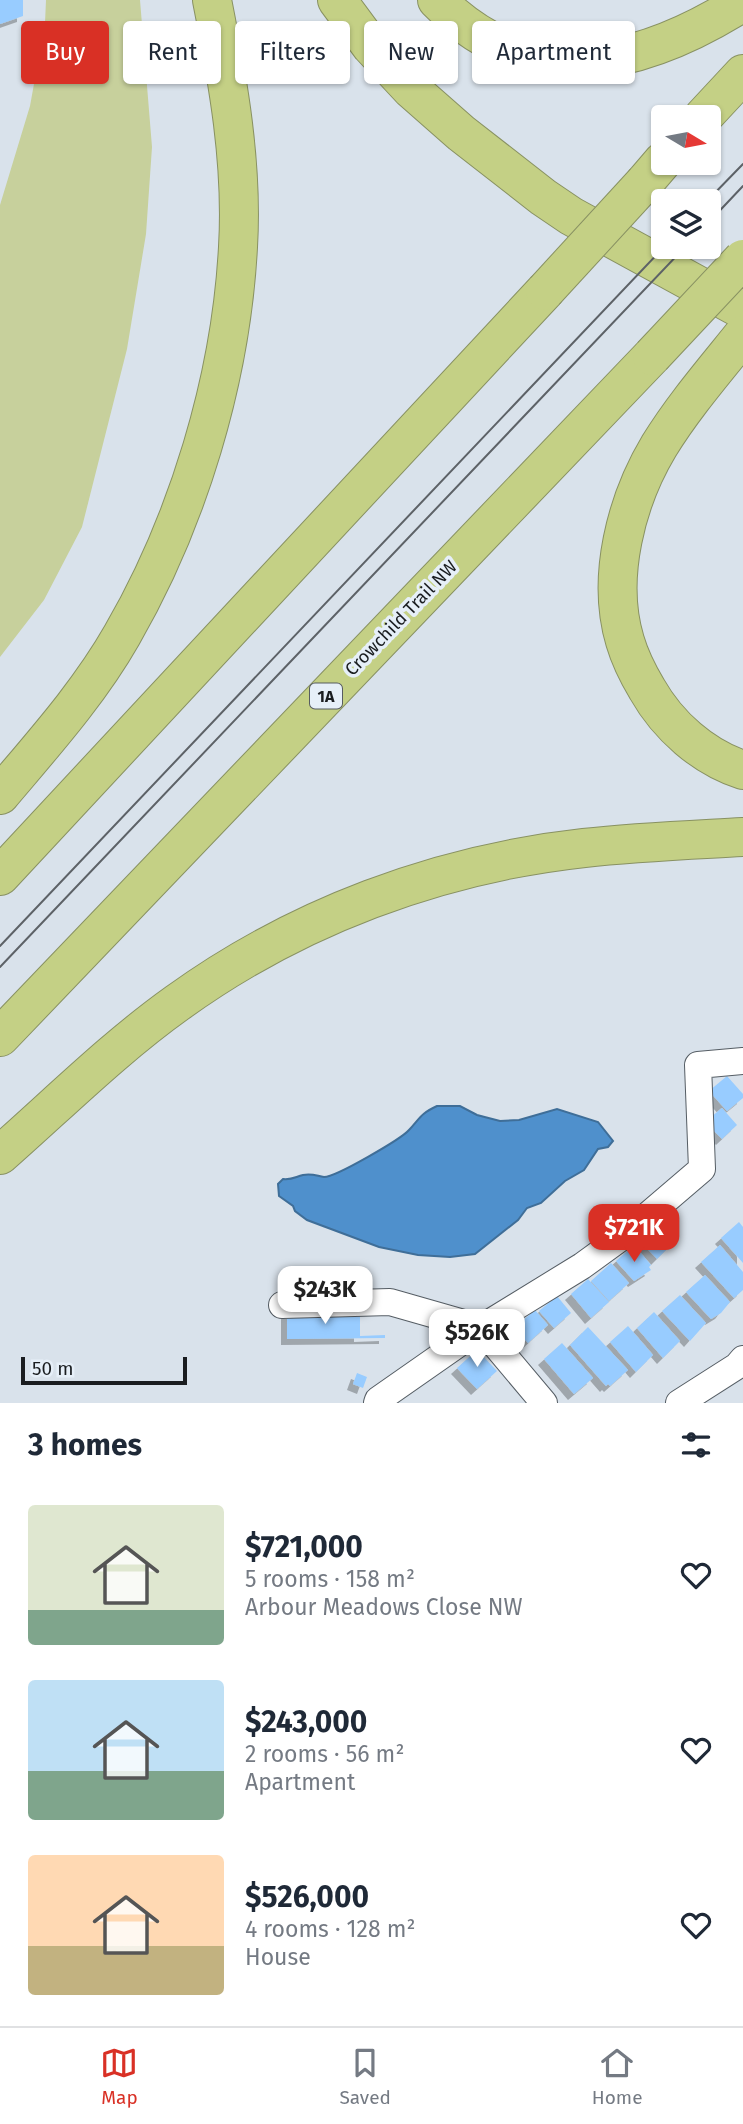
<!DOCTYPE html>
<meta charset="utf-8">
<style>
:root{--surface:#fff;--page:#f2f2f3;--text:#1f2937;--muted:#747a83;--line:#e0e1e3;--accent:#d93025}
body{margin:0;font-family:"Fira Sans",sans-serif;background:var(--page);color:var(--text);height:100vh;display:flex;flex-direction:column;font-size:26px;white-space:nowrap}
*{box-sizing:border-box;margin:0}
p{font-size:23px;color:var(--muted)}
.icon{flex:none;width:38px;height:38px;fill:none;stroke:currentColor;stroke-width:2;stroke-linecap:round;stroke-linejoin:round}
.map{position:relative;height:1403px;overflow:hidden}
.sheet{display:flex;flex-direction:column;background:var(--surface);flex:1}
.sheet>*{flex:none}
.hud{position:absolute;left:21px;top:21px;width:702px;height:63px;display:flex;gap:14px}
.needle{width:46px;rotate:100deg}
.controls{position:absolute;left:651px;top:105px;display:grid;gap:14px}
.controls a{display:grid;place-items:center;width:70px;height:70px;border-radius:7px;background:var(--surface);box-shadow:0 2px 5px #0004;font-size:35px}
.scale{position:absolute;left:21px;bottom:18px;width:166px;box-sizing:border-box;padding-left:7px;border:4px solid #1a1d20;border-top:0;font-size:19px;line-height:24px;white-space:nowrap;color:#1a1d20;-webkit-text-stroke:5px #e6eff8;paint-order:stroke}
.price{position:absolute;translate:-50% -60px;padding:0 16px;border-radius:14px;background:#fff;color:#222;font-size:23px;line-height:46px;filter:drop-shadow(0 2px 4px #0008)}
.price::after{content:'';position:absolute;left:50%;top:42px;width:21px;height:16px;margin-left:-10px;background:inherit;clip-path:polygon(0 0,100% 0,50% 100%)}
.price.selected{background:var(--accent);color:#fff}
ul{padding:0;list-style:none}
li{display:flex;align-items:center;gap:21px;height:175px;padding:0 28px}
li span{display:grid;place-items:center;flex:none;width:196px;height:140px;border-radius:7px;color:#555}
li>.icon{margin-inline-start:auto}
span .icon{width:84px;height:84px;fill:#fffc;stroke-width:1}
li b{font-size:30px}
h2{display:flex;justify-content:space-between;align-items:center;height:84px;padding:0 28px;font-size:30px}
.chip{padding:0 24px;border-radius:7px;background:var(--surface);box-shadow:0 2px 5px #0004;font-size:24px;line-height:63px}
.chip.selected{background:var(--accent);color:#fff}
.tab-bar{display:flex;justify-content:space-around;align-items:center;height:98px;border-top:2px solid var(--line);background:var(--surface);font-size:19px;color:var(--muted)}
.tab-bar a{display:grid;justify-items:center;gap:4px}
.tab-bar .selected{color:var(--accent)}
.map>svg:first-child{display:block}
.green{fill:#c7d09c}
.water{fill:#4f90cc;stroke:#3f6e98;stroke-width:2}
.building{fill:#98ccff;filter:url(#shadow)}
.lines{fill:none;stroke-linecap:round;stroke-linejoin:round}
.minor-casing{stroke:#555d64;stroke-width:28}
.highway-casing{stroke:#889162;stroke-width:40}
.minor{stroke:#fff;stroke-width:26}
.highway{stroke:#c4d085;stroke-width:38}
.tram{stroke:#5d6267;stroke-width:2}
.highway-bridge-casing{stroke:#889162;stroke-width:40;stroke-linecap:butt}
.highway-bridge{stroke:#c4d085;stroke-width:38}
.labels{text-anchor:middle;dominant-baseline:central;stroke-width:7;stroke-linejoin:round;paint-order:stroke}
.shield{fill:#e6eff8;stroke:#575c61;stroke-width:2}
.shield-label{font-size:16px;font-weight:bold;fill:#1a1d20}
.street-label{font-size:18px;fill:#1a1d20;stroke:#e6eff8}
</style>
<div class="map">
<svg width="743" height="1403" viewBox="0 0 743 1403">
<defs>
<filter id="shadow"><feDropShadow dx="-6" dy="6" stdDeviation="0" flood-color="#0004"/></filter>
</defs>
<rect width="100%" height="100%" fill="#d9e2eb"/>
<!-- green -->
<path class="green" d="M46,0H140L152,147L146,234L127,349L82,527L44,600L0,657V205L30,106L45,23Z"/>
<!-- water -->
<path class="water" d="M437,1106H460L477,1115L500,1121L519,1120L557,1109L598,1122L613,1141L608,1147L598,1149L584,1170L565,1181L541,1203L527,1208L518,1220L475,1254L450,1257L418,1255L379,1247L307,1220L295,1211L293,1206L279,1196L278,1184L283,1179C292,1180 295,1177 303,1175C312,1173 317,1176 324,1177C336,1177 401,1139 409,1130C421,1117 420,1114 437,1106Z"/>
<!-- building -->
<g class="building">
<path d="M0,0H23V16L0,24Z"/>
<path d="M727,1076L743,1094V1098L727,1111L709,1091Z"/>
<path d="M722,1108L737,1125L722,1139L712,1129L711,1117Z"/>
<path d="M739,1222L743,1227V1263L721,1238Z"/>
<path d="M656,1226L672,1244L657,1259L640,1241Z"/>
<path d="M634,1245L651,1265L649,1267L651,1270L634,1281L616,1261Z"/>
<path d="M720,1245L743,1272V1290L734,1298L701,1262Z"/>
<path d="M611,1263L629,1283L609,1301L591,1281Z"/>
<path d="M705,1275L730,1302L721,1313L711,1319L686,1292Z"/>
<path d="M588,1279L609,1302L591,1318L571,1294Z"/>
<path d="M680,1295L706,1323L690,1341L662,1311Z"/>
<path d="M557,1296L571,1313L554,1328L539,1311Z"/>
<path d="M535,1310L548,1325L528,1343L514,1328Z"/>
<path d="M360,1311V1336L385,1335V1338L287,1339V1313Z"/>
<path d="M654,1312L680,1341L663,1358L637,1328Z"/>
<path d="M628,1326L653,1355L636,1372L610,1342Z"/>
<path d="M588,1327L628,1370L610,1386L608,1384L606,1386L570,1345Z"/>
<path d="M562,1343L593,1378L574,1394L544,1359Z"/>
<path d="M477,1350L497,1371L477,1389L457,1368Z"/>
<path d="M357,1373L367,1377L363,1388L353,1384Z"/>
</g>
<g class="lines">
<!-- minor casing -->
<g class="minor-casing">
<g id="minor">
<path d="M282,1305L390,1302L481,1328L544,1403"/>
<path d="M377,1403L378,1400L481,1328L582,1266L626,1234L702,1169L698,1065L743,1061"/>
<path d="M679,1403L737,1366L743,1359"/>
</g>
</g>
<!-- highway casing -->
<g class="highway-casing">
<g id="highway">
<path d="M337,0L371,46L411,89L461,133L543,197L571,216L743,310"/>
<path d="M437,0C530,95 642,66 743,2"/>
<path d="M703,117L743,74"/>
<path d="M645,182L663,161"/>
<path d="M743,335C714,371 683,407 659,446C626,501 606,578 625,641C630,658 638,674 647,689C668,726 703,757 743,770"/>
<path d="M0,795C43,744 89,693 122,635C188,521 231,379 238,247C243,164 228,81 212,0"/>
<path d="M0,876L545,291"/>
<path d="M0,1037L652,356"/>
<path d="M0,1155C58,1104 114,1048 177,1003C296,917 438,864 584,848C637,842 690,840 743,837"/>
</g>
</g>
<!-- minor -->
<use href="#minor" class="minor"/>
<!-- highway -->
<use href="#highway" class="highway"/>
<!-- tram -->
<g class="tram">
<path d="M707,201L743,164"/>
<path d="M709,222L743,186"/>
<path d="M0,946L664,247"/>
<path d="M0,967L685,247"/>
</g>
<!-- highway-bridge casing -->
<g class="highway-bridge-casing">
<g id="highway-bridge">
<path d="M545,291L645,182"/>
<path d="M652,356L743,259"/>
</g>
</g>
<!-- highway-bridge -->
<use href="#highway-bridge" class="highway-bridge"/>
</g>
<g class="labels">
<!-- shield labels -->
<rect class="shield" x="310" y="683.5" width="32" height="25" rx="5"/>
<g class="shield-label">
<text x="326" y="696">1A</text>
</g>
<!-- street labels -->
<g class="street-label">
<text transform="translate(401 618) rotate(-46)">Crowchild Trail NW</text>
</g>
</g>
</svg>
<div class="controls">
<a><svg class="needle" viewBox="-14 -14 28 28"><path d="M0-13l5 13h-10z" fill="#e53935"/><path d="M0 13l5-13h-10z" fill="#747a83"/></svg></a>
<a><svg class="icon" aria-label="layers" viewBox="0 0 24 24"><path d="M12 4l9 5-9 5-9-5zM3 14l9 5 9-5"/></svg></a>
</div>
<div class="scale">50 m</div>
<b class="price selected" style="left:634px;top:1264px">$721K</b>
<b class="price" style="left:325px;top:1326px">$243K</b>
<b class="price" style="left:477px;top:1369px">$526K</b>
<div class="hud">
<a class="chip selected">Buy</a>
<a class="chip">Rent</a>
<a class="chip">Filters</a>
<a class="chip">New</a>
<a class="chip">Apartment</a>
</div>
</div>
<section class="sheet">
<h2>3 homes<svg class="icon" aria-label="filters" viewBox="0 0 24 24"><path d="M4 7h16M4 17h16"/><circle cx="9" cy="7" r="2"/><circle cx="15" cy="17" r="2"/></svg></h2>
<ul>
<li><span style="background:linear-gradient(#dfe7d0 75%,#7fa58c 0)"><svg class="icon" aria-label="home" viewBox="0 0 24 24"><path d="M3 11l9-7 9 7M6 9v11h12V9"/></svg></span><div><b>$721,000</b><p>5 rooms · 158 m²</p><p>Arbour Meadows Close NW</p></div><svg class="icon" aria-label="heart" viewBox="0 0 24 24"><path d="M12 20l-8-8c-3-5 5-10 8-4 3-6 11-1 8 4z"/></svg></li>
<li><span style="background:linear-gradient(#bfe0f5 65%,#7fa58c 0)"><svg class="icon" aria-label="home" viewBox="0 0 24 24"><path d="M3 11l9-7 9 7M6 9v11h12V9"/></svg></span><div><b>$243,000</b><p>2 rooms · 56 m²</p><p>Apartment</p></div><svg class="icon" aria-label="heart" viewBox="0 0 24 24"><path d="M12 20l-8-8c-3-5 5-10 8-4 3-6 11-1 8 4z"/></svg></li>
<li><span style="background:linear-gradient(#ffd9b3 65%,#c2b280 0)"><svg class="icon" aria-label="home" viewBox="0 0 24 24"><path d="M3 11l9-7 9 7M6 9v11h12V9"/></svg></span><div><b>$526,000</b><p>4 rooms · 128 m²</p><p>House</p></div><svg class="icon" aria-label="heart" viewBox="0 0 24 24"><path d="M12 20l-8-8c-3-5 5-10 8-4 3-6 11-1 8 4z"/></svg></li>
</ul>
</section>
<nav class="tab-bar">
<a class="selected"><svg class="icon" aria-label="map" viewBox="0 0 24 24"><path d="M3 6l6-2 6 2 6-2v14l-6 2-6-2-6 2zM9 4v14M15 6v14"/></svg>Map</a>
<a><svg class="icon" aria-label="saved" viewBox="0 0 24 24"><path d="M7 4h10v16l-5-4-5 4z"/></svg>Saved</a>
<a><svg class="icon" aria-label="home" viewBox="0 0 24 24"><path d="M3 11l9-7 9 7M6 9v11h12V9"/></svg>Home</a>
</nav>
